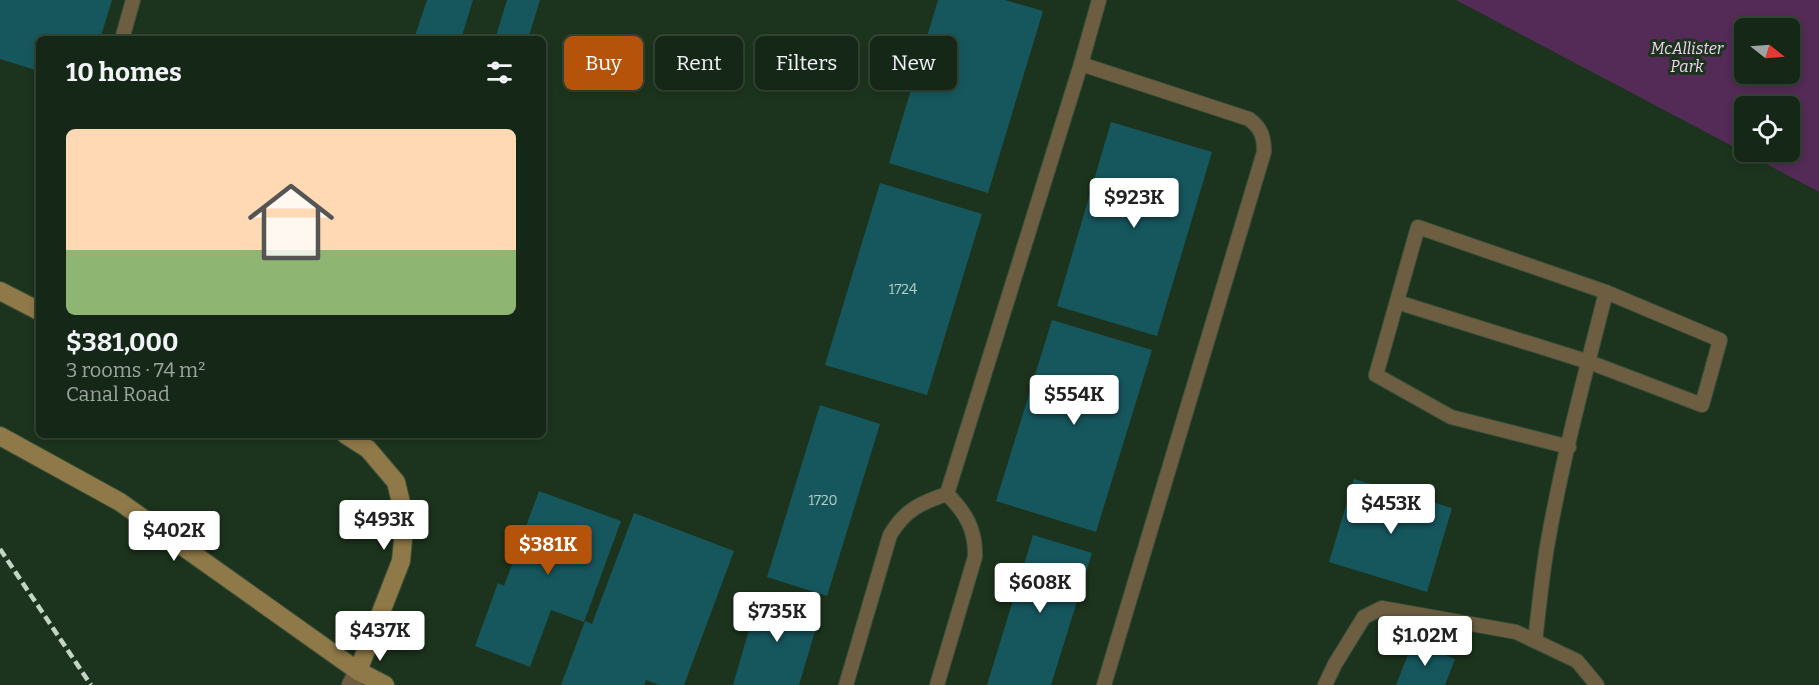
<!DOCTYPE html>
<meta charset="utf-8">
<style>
:root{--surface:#152716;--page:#223323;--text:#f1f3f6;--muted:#9da5a1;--line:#344435;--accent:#b45309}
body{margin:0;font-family:Bitter,serif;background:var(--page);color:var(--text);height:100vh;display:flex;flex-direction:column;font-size:22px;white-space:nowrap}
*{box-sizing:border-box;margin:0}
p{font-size:20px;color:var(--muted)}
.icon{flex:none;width:33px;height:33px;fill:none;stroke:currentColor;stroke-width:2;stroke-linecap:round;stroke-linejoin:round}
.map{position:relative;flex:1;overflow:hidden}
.panel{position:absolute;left:36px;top:36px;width:510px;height:402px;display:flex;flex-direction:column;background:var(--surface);border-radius:9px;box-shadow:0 3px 9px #0003,0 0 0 2px var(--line)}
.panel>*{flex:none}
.top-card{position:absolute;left:564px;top:36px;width:570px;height:54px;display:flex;gap:12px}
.needle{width:39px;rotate:107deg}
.buttons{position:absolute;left:1734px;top:18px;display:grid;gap:12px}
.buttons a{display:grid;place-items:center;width:66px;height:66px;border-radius:9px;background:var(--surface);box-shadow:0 3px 9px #0003,0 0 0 2px var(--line);font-size:30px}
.price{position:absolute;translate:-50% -51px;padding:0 14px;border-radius:6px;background:#fff;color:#222;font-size:20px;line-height:39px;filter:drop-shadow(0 2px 3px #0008)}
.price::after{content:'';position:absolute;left:50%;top:36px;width:18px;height:14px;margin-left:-9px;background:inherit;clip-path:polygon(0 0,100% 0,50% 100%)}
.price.current{background:var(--accent);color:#fff}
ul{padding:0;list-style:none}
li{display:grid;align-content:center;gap:12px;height:318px;padding:0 30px}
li+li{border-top:2px solid var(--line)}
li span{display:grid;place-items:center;height:186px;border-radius:9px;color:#555}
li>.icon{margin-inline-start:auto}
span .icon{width:108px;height:108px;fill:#fffc;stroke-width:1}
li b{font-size:26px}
h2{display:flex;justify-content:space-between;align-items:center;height:72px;padding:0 30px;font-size:26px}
.chip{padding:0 21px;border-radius:9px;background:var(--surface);box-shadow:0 3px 9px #0003,0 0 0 2px var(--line);font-size:21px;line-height:54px}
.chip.current{background:var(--accent);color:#fff}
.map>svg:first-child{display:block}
.green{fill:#532b56;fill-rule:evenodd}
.building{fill:#16575e}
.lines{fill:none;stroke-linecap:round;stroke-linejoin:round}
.lane-casing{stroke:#394f39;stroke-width:16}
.street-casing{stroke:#394f39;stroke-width:20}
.secondary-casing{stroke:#394f39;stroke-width:20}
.lane{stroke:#6d5e41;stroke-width:14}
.street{stroke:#6d5e41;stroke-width:18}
.secondary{stroke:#907948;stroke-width:18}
.rail{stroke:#c4d5c5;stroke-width:4.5;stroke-dasharray:9 4.5;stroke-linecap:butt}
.labels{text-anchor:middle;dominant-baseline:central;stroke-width:6;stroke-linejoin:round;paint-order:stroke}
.number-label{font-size:14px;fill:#b4cfc6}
.park-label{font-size:16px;font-style:italic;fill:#f4d5f5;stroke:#1c341d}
</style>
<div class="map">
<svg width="1819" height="685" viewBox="0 0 1819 685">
<rect width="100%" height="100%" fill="#1c341d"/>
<!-- green -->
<path class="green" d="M1456,0H1819V192ZM1744,28H1790V74H1744ZM1744,106H1790V152H1744Z"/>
<!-- building -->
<g class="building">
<path d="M0,0H112L100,39H39V71L0,59Z"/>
<path d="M427,0H473L461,39H414Z"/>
<path d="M507,0H540L528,39H495Z"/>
<path d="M938,0H1005L1043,11L988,193L889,163Z"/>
<path d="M1111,122L1212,152L1157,336L1057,306Z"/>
<path d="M880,183L982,214L927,395L825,365Z"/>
<path d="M1052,320L1152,350L1096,532L996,501Z"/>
<path d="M820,405L880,424L827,596L767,577Z"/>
<path d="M1354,479L1452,508L1427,592L1329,562Z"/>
<path d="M539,491L621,521L584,622L551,610L530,667L475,646L498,583L504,586Z"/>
<path d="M634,513L734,551L684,685H659L646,680L644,685H561L585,621L592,624Z"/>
<path d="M1033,535L1092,553L1051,685H987Z"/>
<path d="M760,592L821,611L799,685H733Z"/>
<path d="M1413,642L1455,659L1445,685H1396Z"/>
</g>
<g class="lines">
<!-- lane casing -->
<g class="lane-casing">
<g id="lane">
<path d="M122,39L133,0"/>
<path d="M1081,64L1249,119C1261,128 1264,136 1264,152L1104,685"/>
<path d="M1397,302L1589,362L1702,405L1720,340L1606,292"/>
<path d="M1535,641C1539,608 1542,574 1548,541C1563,457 1585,375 1606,292L1418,227L1376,375L1451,417L1569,447"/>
<path d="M846,685L890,535C905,510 920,503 947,494"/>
<path d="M937,685L975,557C976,530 966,513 947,494L1081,64L1099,0"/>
<path d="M1325,685L1335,664L1364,617L1382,608L1516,632L1577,661L1597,685"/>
</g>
</g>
<!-- street casing -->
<g class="street-casing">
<path id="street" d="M351,685L358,671"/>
</g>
<!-- secondary casing -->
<g class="secondary-casing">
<g id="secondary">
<path d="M0,291L39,311"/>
<path d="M346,435L368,449L396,482L405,519L401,561L358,671"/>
<path d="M0,436L120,502L358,671L385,685"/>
</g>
</g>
<!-- lane -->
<use href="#lane" class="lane"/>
<!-- street -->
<use href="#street" class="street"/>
<!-- secondary -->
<use href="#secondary" class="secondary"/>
<!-- rail -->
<path class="rail" d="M0,549L91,685"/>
</g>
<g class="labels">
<!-- number labels -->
<g class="number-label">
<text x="903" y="289">1724</text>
<text x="823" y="500">1720</text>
</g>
<!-- park labels -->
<g class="park-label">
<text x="1687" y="48">McAllister<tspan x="1687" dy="18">Park</tspan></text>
</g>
</g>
</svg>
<div class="buttons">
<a><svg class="needle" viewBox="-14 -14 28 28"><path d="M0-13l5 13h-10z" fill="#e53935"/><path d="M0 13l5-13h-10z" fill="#9da5a1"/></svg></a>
<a><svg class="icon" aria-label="locate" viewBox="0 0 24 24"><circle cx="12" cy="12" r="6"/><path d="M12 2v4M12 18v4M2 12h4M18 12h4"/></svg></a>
</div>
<b class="price" style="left:1134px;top:229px">$923K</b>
<b class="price" style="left:1074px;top:426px">$554K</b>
<b class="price" style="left:1391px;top:535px">$453K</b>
<b class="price" style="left:384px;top:551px">$493K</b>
<b class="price" style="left:174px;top:562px">$402K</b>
<b class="price current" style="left:548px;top:576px">$381K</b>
<b class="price" style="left:1040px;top:614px">$608K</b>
<b class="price" style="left:777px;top:643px">$735K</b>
<b class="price" style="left:380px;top:662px">$437K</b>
<b class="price" style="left:1425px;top:667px">$1.02M</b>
<div class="top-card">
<a class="chip current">Buy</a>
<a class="chip">Rent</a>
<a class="chip">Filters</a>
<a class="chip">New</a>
</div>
<section class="panel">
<h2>10 homes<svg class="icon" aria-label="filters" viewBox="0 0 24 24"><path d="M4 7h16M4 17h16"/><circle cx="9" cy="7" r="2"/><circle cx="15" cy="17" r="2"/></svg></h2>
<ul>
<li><span style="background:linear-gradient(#ffd9b3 65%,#8fb573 0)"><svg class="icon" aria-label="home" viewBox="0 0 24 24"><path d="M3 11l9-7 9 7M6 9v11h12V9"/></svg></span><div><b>$381,000</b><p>3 rooms · 74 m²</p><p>Canal Road</p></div></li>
</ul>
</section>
</div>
